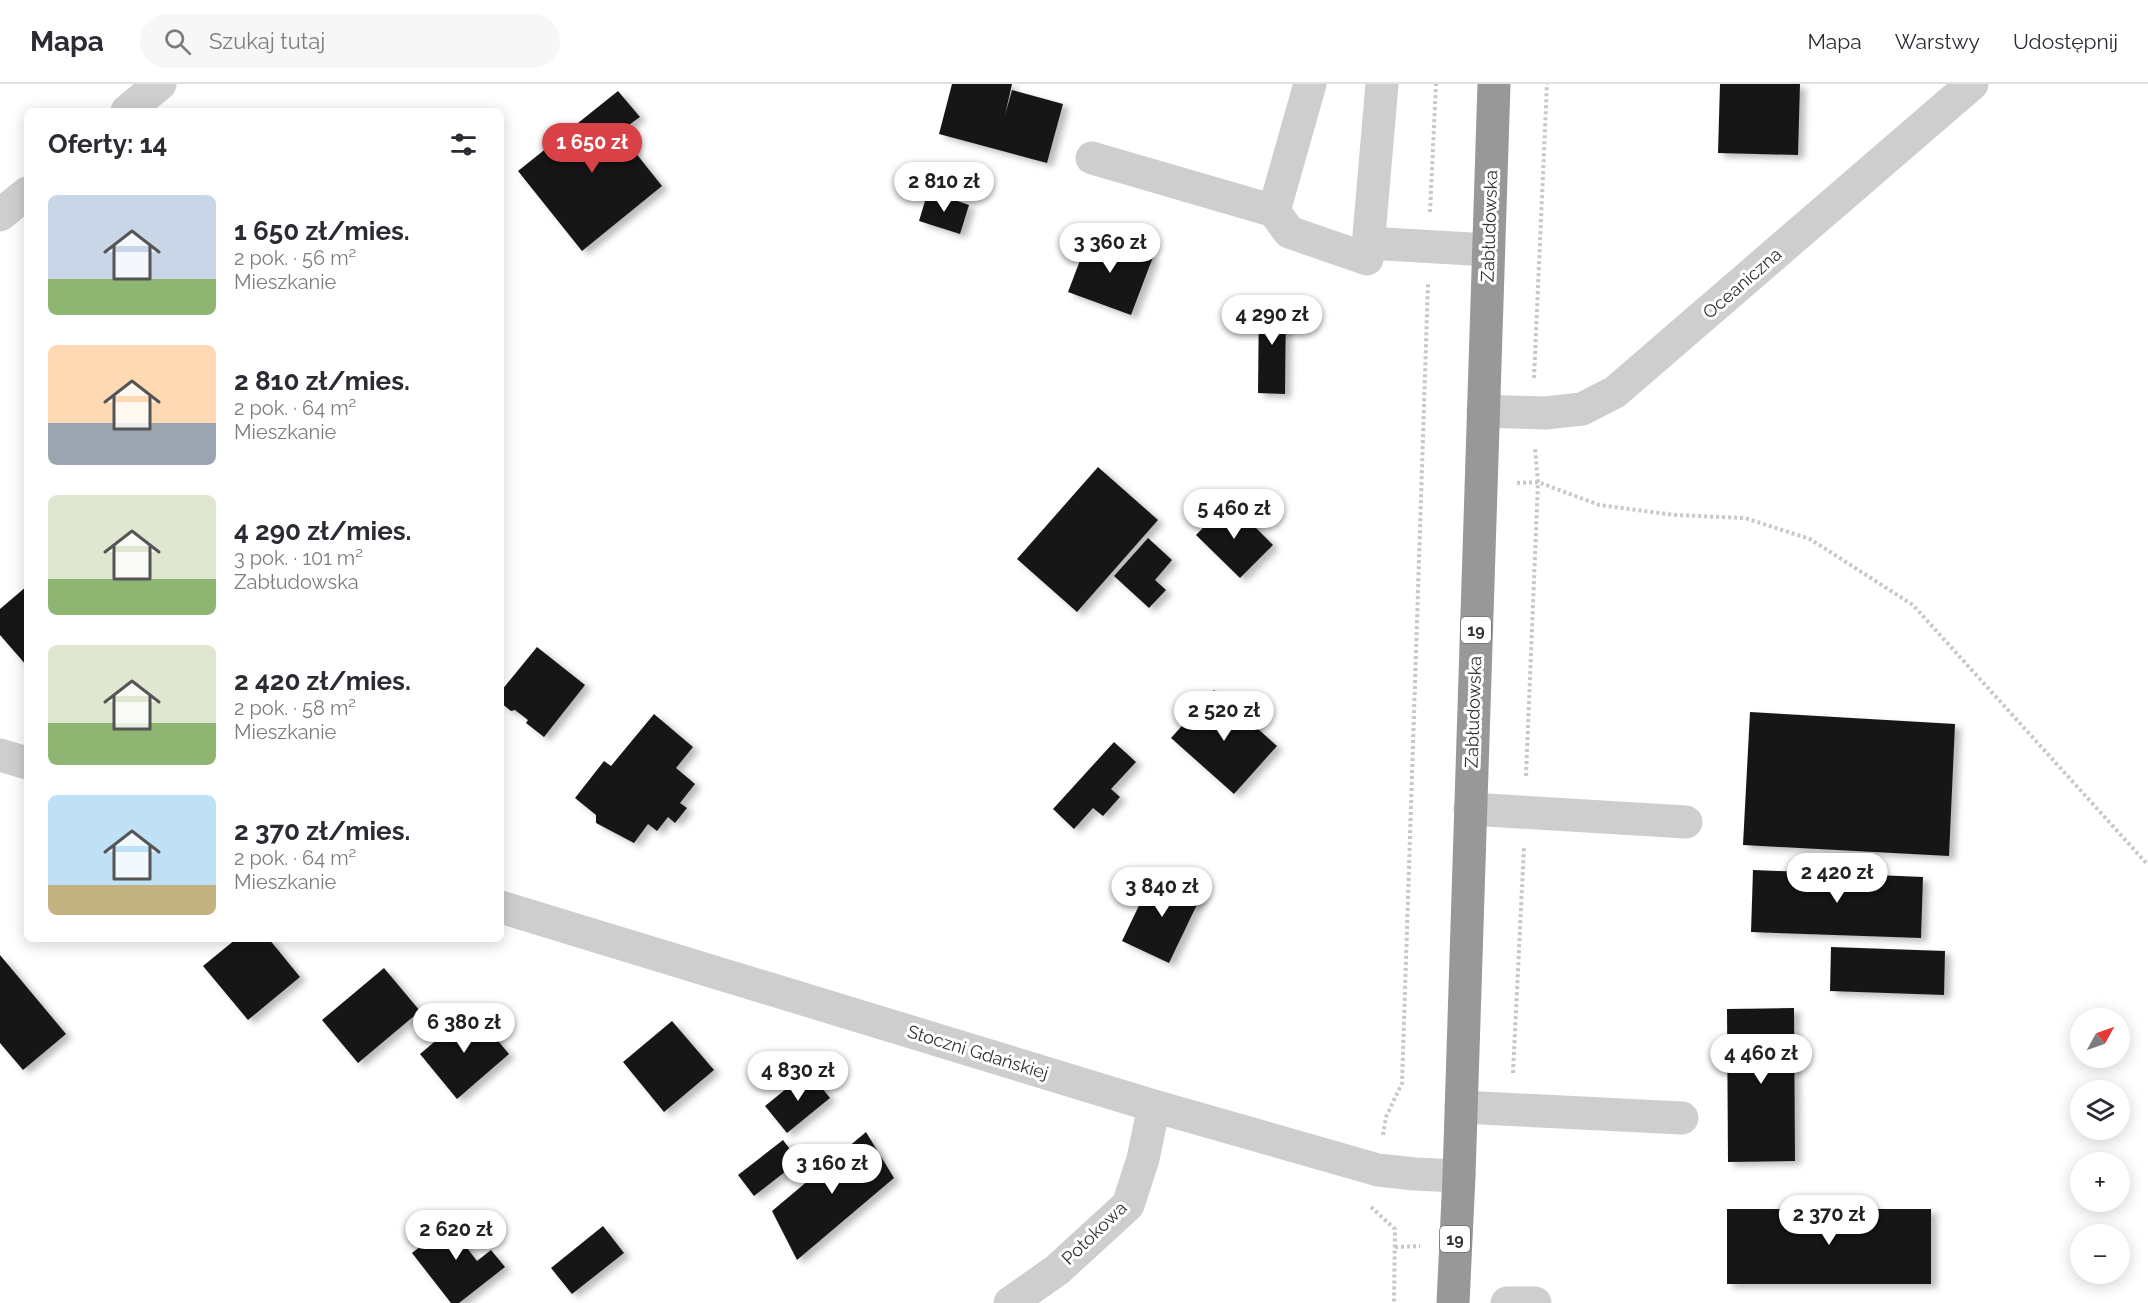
<!DOCTYPE html>
<html lang="pl">
<meta charset="utf-8">
<style>
:root{--surface:#fff;--page:#f7f7f7;--text:#2b2b33;--muted:#7c7c81;--line:#e1e1e2;--accent:#d84246}
body{margin:0;font-family:Raleway,sans-serif;background:var(--page);color:var(--text);height:100vh;display:flex;flex-direction:column;font-size:22px;white-space:nowrap}
*{box-sizing:border-box;margin:0}
p{font-size:20px;color:var(--muted)}
.icon{flex:none;width:33px;height:33px;fill:none;stroke:currentColor;stroke-width:2;stroke-linecap:round;stroke-linejoin:round}
.map{position:relative;flex:1;overflow:hidden}
.panel{position:absolute;left:24px;top:24px;width:480px;height:834px;display:flex;flex-direction:column;background:var(--surface);border-radius:9px;box-shadow:0 3px 15px #0003}
.panel>*{flex:none}
.needle{width:39px;rotate:50deg}
.controls{position:absolute;left:2070px;top:924px;display:grid;gap:12px}
.controls a{display:grid;place-items:center;width:60px;height:60px;border-radius:50%;background:var(--surface);box-shadow:0 3px 15px #0003;font-size:30px}
.price{position:absolute;translate:-50% -51px;padding:0 14px;border-radius:21px;background:#fff;color:#222;font-size:20px;line-height:39px;filter:drop-shadow(0 2px 3px #0008)}
.price::after{content:'';position:absolute;left:50%;top:36px;width:18px;height:14px;margin-left:-9px;background:inherit;clip-path:polygon(0 0,100% 0,50% 100%)}
.price.selected{background:var(--accent);color:#fff}
ul{padding:0;list-style:none}
li{display:flex;align-items:center;gap:18px;height:150px;padding:0 24px}
li span{display:grid;place-items:center;flex:none;width:168px;height:120px;border-radius:9px;color:#555}
li>.icon{margin-inline-start:auto}
span .icon{width:72px;height:72px;fill:#fffc;stroke-width:1}
li b{font-size:26px}
h2{display:flex;justify-content:space-between;align-items:center;height:72px;padding:0 24px;font-size:26px}
header{display:flex;align-items:center;gap:36px;box-sizing:border-box;height:84px;padding:0 30px;background:var(--surface);border-bottom:2px solid var(--line)}
header strong{font-size:28px}
nav{display:flex;gap:33px;margin-inline-start:auto;font-size:21px}
.search{width:420px;height:54px;background:var(--page);display:flex;align-items:center;gap:15px;box-sizing:border-box;padding:0 21px;border-radius:33px;color:var(--muted);font-size:22px}
.map>svg:first-child{display:block}
.building{fill:#181818;filter:url(#shadow)}
.lines{fill:none;stroke-linecap:round;stroke-linejoin:round}
.path{stroke:#c8c8c8;stroke-width:4;stroke-dasharray:3 3;stroke-linecap:butt}
.minor{stroke:#cecece;stroke-width:33}
.highway{stroke:#989898;stroke-width:33}
.labels{text-anchor:middle;dominant-baseline:central;stroke-width:6;stroke-linejoin:round;paint-order:stroke}
.shield{fill:#fff;stroke:#6f6f6f;stroke-width:1.5}
.shield-label{font-size:16px;font-weight:bold;fill:#313131}
.street-label{font-size:18px;fill:#313131;stroke:#fff}
</style>
<header>
<strong>Mapa</strong>
<div class="search"><svg class="icon" aria-label="search" viewBox="0 0 24 24"><circle cx="10" cy="10" r="6"/><path d="M15 15l6 6"/></svg>Szukaj tutaj</div>
<nav><a>Mapa</a><a>Warstwy</a><a>Udostępnij</a></nav>
</header>
<div class="map">
<svg width="2148" height="1219" viewBox="0 0 2148 1219">
<defs>
<filter id="shadow"><feDropShadow dx="6" dy="4" stdDeviation="3" flood-color="#0004"/></filter>
</defs>
<rect width="100%" height="100%" fill="#fff"/>
<!-- building -->
<g class="building">
<path d="M952,0H1012L1005,31L1012,6L1063,20L1047,79L939,50Z"/>
<path d="M1720,0H1800L1798,71L1718,69Z"/>
<path d="M618,7L640,33L619,48L662,102L582,167L518,87Z"/>
<path d="M928,107L969,121L960,150L919,137Z"/>
<path d="M1090,150L1153,173L1131,231L1068,208Z"/>
<path d="M1259,215L1286,216L1285,310L1258,309Z"/>
<path d="M1098,383L1158,436L1077,528L1017,475Z"/>
<path d="M1229,417L1273,461L1240,494L1196,451Z"/>
<path d="M1148,454L1172,476L1155,496L1166,506L1149,524L1114,492Z"/>
<path d="M27,502V582L0,551V525Z"/>
<path d="M537,563L585,601L544,653L526,639L528,636L515,626L511,627L501,619V607Z"/>
<path d="M1214,606L1277,662L1234,710L1171,654Z"/>
<path d="M1750,628L1955,640L1949,772L1743,761Z"/>
<path d="M654,630L693,663L676,684L695,700L680,719L687,724L675,739L668,733L657,747L648,740L634,759L596,739V731L575,714L604,677L611,682Z"/>
<path d="M1114,658L1136,678L1111,705L1120,713L1103,732L1093,724L1074,745L1053,725Z"/>
<path d="M1753,786L1923,793L1921,854L1751,848Z"/>
<path d="M1155,788L1202,810L1169,879L1122,857Z"/>
<path d="M236,855H269L300,893L248,936L203,882Z"/>
<path d="M1831,863L1945,867L1944,911L1830,907Z"/>
<path d="M0,871L66,950L23,986L0,959Z"/>
<path d="M384,884L420,927L358,979L322,936Z"/>
<path d="M1794,924L1795,1077L1728,1078L1727,925Z"/>
<path d="M472,926L509,970L457,1015L420,970Z"/>
<path d="M672,937L714,986L664,1028L623,978Z"/>
<path d="M808,987L830,1014L787,1049L765,1022Z"/>
<path d="M866,1048L894,1094L797,1176L772,1127Z"/>
<path d="M783,1056L799,1077L754,1112L738,1091Z"/>
<rect x="1727" y="1125" width="204" height="75"/>
<path d="M463,1129L477,1148L463,1159L477,1177L491,1166L505,1183L459,1219H451L412,1169Z"/>
<path d="M603,1142L624,1169L572,1210L551,1184Z"/>
</g>
<g class="lines">
<!-- path -->
<g class="path">
<path d="M1430,128L1436,0"/>
<path d="M1534,294L1547,0"/>
<path d="M1517,399L1538,398L1599,421L1675,431L1745,434L1810,455L1913,521L2148,781"/>
<path d="M1526,692L1538,398L1535,364"/>
<path d="M1513,989L1524,763"/>
<path d="M1383,1051L1386,1033L1402,999L1428,199"/>
<path d="M1371,1123L1395,1145L1394,1219"/>
<path d="M1395,1163L1420,1162"/>
</g>
<!-- minor -->
<g class="minor">
<path d="M127,27L160,0"/>
<path d="M1092,74L1274,127L1310,0"/>
<path d="M1274,127L1289,148L1367,175L1382,0"/>
<path d="M0,131L27,109"/>
<path d="M1368,159L1488,166"/>
<path d="M1483,327L1545,329L1582,325L1615,308L1972,0"/>
<path d="M0,671L27,679"/>
<path d="M1470,725L1686,738"/>
<path d="M501,823L1154,1022L1378,1086L1415,1090L1459,1092"/>
<path d="M1461,1023L1682,1034"/>
<path d="M1010,1219L1057,1186L1128,1121L1143,1075L1154,1022"/>
<path d="M1507,1219H1535"/>
</g>
<!-- highway -->
<path class="highway" d="M1453,1219L1459,1092L1494,0"/>
</g>
<g class="labels">
<!-- shield labels -->
<g class="shield">
<rect x="1461" y="533" width="30" height="26" rx="4.5"/>
<rect x="1440" y="1142" width="30" height="26" rx="4.5"/>
</g>
<g class="shield-label">
<text x="1476" y="546">19</text>
<text x="1455" y="1155">19</text>
</g>
<!-- street labels -->
<g class="street-label">
<text transform="translate(1489 142) rotate(-88)">Zabłudowska</text>
<text transform="translate(1742 199) rotate(-41)">Oceaniczna</text>
<text transform="translate(1473 628) rotate(-88)">Zabłudowska</text>
<text transform="translate(978 968) rotate(17)">Stoczni Gdańskiej</text>
<text transform="translate(1094 1149) rotate(-44)">Potokowa</text>
</g>
</g>
</svg>
<div class="controls">
<a><svg class="needle" viewBox="-14 -14 28 28"><path d="M0-13l5 13h-10z" fill="#e53935"/><path d="M0 13l5-13h-10z" fill="#7c7c81"/></svg></a>
<a><svg class="icon" aria-label="layers" viewBox="0 0 24 24"><path d="M12 4l9 5-9 5-9-5zM3 14l9 5 9-5"/></svg></a>
<a>+</a>
<a>−</a>
</div>
<b class="price selected" style="left:592px;top:90px">1 650 zł</b>
<b class="price" style="left:944px;top:129px">2 810 zł</b>
<b class="price" style="left:1110px;top:190px">3 360 zł</b>
<b class="price" style="left:1272px;top:262px">4 290 zł</b>
<b class="price" style="left:1234px;top:456px">5 460 zł</b>
<b class="price" style="left:1224px;top:658px">2 520 zł</b>
<b class="price" style="left:1837px;top:820px">2 420 zł</b>
<b class="price" style="left:1162px;top:834px">3 840 zł</b>
<b class="price" style="left:464px;top:970px">6 380 zł</b>
<b class="price" style="left:1761px;top:1001px">4 460 zł</b>
<b class="price" style="left:798px;top:1018px">4 830 zł</b>
<b class="price" style="left:832px;top:1111px">3 160 zł</b>
<b class="price" style="left:1829px;top:1162px">2 370 zł</b>
<b class="price" style="left:456px;top:1177px">2 620 zł</b>
<section class="panel">
<h2>Oferty: 14<svg class="icon" aria-label="filters" viewBox="0 0 24 24"><path d="M4 7h16M4 17h16"/><circle cx="9" cy="7" r="2"/><circle cx="15" cy="17" r="2"/></svg></h2>
<ul>
<li><span style="background:linear-gradient(#c9d6e8 70%,#8fb573 0)"><svg class="icon" aria-label="home" viewBox="0 0 24 24"><path d="M3 11l9-7 9 7M6 9v11h12V9"/></svg></span><div><b>1 650 zł/mies.</b><p>2 pok. · 56 m²</p><p>Mieszkanie</p></div></li>
<li><span style="background:linear-gradient(#ffd9b3 65%,#9aa5b1 0)"><svg class="icon" aria-label="home" viewBox="0 0 24 24"><path d="M3 11l9-7 9 7M6 9v11h12V9"/></svg></span><div><b>2 810 zł/mies.</b><p>2 pok. · 64 m²</p><p>Mieszkanie</p></div></li>
<li><span style="background:linear-gradient(#dfe7d0 70%,#8fb573 0)"><svg class="icon" aria-label="home" viewBox="0 0 24 24"><path d="M3 11l9-7 9 7M6 9v11h12V9"/></svg></span><div><b>4 290 zł/mies.</b><p>3 pok. · 101 m²</p><p>Zabłudowska</p></div></li>
<li><span style="background:linear-gradient(#dfe7d0 65%,#8fb573 0)"><svg class="icon" aria-label="home" viewBox="0 0 24 24"><path d="M3 11l9-7 9 7M6 9v11h12V9"/></svg></span><div><b>2 420 zł/mies.</b><p>2 pok. · 58 m²</p><p>Mieszkanie</p></div></li>
<li><span style="background:linear-gradient(#bfe0f5 75%,#c2b280 0)"><svg class="icon" aria-label="home" viewBox="0 0 24 24"><path d="M3 11l9-7 9 7M6 9v11h12V9"/></svg></span><div><b>2 370 zł/mies.</b><p>2 pok. · 64 m²</p><p>Mieszkanie</p></div></li>
</ul>
</section>
</div>
